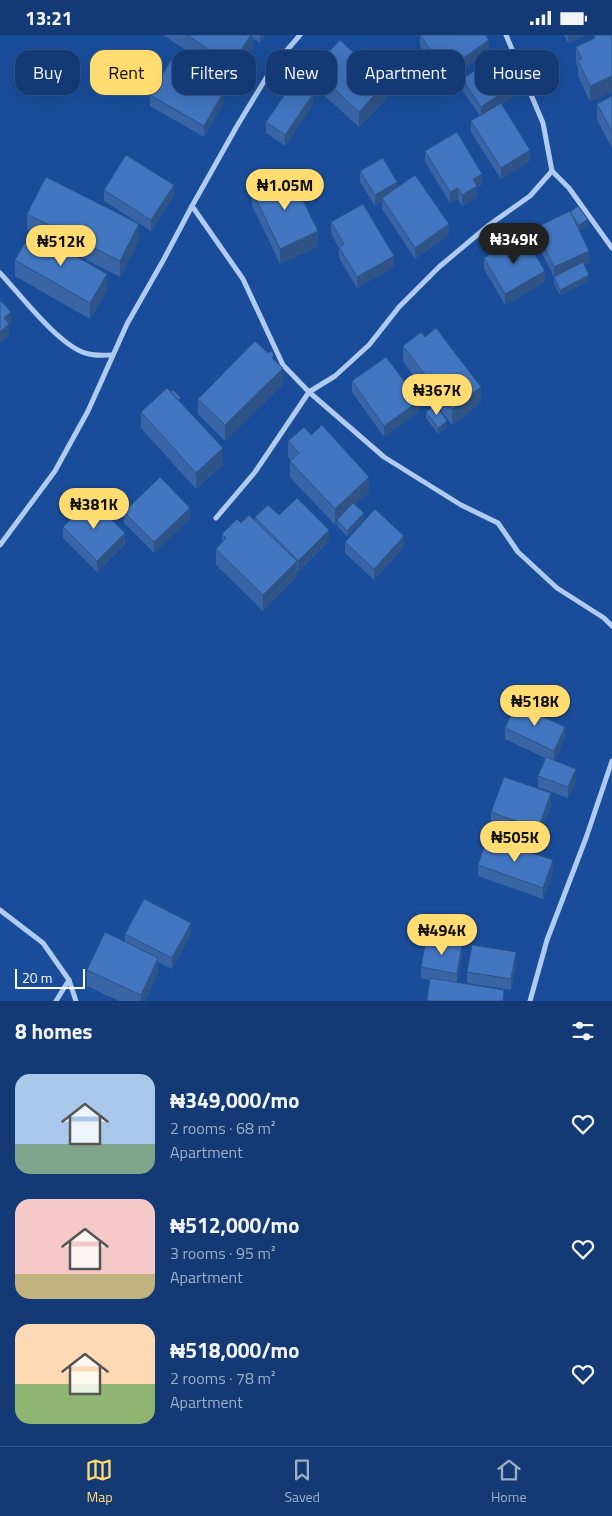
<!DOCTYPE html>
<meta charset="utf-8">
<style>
:root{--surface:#133a74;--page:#20457c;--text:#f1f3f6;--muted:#9dadc5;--line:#325486;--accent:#ffdb70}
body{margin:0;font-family:"Titillium Web",sans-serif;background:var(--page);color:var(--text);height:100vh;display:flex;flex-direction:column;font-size:19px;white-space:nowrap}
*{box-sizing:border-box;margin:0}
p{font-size:16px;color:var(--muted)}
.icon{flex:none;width:28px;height:28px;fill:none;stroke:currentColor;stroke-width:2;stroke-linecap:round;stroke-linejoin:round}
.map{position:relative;height:966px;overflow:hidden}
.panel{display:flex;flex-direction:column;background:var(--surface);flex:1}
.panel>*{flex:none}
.hud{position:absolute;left:15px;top:15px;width:582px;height:45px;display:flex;gap:10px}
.scale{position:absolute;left:15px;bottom:12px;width:70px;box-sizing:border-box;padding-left:5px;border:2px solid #fff;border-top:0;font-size:14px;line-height:18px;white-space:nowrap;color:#fff;-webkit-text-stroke:4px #194d9a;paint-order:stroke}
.price{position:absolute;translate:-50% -42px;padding:0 11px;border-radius:18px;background:var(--accent);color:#111;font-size:16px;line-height:32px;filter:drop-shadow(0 1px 2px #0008)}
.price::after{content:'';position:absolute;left:50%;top:30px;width:15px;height:11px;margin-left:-8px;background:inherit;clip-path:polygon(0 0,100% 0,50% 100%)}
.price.active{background:#222;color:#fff}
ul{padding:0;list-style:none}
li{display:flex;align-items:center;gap:15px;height:125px;padding:0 15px}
li span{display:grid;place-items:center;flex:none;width:140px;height:100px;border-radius:15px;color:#555}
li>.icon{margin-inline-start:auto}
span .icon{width:60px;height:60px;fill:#fffc;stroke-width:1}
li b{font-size:21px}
h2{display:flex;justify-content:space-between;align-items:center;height:60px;padding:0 15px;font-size:21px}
.tag{padding:0 18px;border-radius:15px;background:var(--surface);box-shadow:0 5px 20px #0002,0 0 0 1px var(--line);font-size:18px;line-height:45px}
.tag.active{background:var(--accent);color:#111}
.status{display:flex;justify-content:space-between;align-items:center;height:35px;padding:0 25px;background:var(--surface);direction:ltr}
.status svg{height:14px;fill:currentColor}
.menu{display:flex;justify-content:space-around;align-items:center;height:70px;border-top:1px solid var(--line);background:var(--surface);font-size:14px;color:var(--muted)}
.menu a{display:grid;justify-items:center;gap:2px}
.menu .active{color:var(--accent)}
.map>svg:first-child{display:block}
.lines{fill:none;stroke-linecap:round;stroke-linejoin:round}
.street{stroke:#afcbf1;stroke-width:5}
.wall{fill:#3965a6}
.shaded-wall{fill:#2e5387}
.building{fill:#4276c1;stroke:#2e5387}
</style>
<div class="status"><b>13:21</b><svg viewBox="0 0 49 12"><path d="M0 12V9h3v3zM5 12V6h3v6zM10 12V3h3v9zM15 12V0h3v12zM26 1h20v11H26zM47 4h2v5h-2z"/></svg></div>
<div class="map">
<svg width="612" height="966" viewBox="0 0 612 966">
<rect width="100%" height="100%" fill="#194d9a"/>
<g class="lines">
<!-- street -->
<g class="street">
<path d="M552,136L569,153L612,213"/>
<path d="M192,171L243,244L283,330L309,357L384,422L461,470L498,488L518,517L557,553L604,583L612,591"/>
<path d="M0,238C20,259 61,314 89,319C97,321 105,320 113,320"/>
<path d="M216,483L255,437L309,357L335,341L369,310L399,272L439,232L489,190L530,161L552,136L543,88L506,0"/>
<path d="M0,510L55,436L88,376L127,289L164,224L192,171L237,91L274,30L300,0"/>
<path d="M0,875L43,908L69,945L56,966"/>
<path d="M69,945L76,966"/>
<path d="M530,966L547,905L586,803L612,726"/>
</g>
</g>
<!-- wall -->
<g class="wall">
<path d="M163,0H265L260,8L253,3V13L231,45Z"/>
<path d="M420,0L489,16L445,47L420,11Z"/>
<path d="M564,0H585L568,8Z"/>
<path d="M594,0H612L590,67L578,41V33L576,27V12L594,4Z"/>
<path d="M313,34L386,64L359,92L313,50Z"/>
<path d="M462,44L517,59L502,69L530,126L501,144L471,97V86L480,81L462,55Z"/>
<path d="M150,60L224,67L204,102L150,71Z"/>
<path d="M612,61V113L597,85V69Z"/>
<path d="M313,70L285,111L266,98V87Z"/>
<path d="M425,116L482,150L477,153V162L462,171L458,164L450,168L425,127Z"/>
<path d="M360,136L397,152L449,200L415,224L382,174V167L375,171L360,147Z"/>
<path d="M104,155L174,161L151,196L104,166Z"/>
<path d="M252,155L318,211L280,229L252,170Z"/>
<path d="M570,177L588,190L579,196L589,227L584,229L589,246L560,260L554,248V242L535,204V193Z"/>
<path d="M27,179L139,205L120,242L34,198L107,255L90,284L15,241V225L32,197L27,194Z"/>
<path d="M331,187L394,232L357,253L339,223V213L331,198Z"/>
<path d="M484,223L545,247L505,270L484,234Z"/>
<path d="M403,311L481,368L452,390L403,327Z"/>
<path d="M274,325L283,349L225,406L198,379V364Z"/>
<path d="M352,346L419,377L384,402L352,357Z"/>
<path d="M181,367L223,429L196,454L141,393V377Z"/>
<path d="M426,377L447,392L438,399L426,383Z"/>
<path d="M288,406L369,457L355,470L364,484L347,501L337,491V488L335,490L290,442V426L291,425L288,422Z"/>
<path d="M124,477L190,484L154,518L124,488Z"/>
<path d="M279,480L329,506L298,537L297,535V541L263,576L216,530V514L222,508V499L241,488L255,486V482Z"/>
<path d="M63,492L125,509L97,537L63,503Z"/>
<path d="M345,507L404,512L374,545L345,518Z"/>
<path d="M505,693L565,703L554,725L576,745L568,763L538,752V741L545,723L505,704Z"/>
<path d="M551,769L538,805L491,788V777Z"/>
<path d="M478,830L553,836L543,864L478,841Z"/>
<path d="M125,899H191L172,934L158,927V938L145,966H119L87,951V935L125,907Z"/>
<path d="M462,921L457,947L504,966L430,945L421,943V932Z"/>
<path d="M516,928L511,955L467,948V937Z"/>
</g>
<!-- shaded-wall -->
<g class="shaded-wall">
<path d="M251,0H253V13L231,45V29Z"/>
<path d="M260,0H265L260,8Z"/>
<path d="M568,0H585L568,8Z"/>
<path d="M489,5V16L445,47V36Z"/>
<path d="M612,41V57L590,67V51Z"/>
<path d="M386,48V64L359,92V77Z"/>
<path d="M517,48V59L481,83V72Z"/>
<path d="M224,56V67L204,102V91Z"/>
<path d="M313,59V70L285,111V100Z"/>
<path d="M530,115V126L501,144V133Z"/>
<path d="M482,139V150L477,153V162L462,171V160L473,144Z"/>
<path d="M397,147V158L382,163V167L375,171V160Z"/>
<path d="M174,150V161L151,196V185Z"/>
<path d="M458,153V164L450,168V157Z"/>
<path d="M588,184V190L579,196V190Z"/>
<path d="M139,189V205L120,242V226Z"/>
<path d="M449,189V200L415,224V213Z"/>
<path d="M318,196V211L280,229V214Z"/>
<path d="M589,216V227L554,243V232Z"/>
<path d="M394,221V232L357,253V242Z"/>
<path d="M545,236V247L505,270V259Z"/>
<path d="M107,239V255L90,284V268Z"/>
<path d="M589,240V246L560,260V255Z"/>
<path d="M11,277V288L9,290V300L0,308V297L4,283Z"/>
<path d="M283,333V349L225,406V390Z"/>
<path d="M481,352V368L452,390V374Z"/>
<path d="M419,366V377L384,402V391Z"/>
<path d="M447,386V392L438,399V393Z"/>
<path d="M223,413V429L196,454V438Z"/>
<path d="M369,442V457L338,486L337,485V488L335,490V474Z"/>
<path d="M190,473V484L154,518V507Z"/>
<path d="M364,478V484L347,501V496Z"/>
<path d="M329,495V506L298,537V526Z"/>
<path d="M125,498V509L97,537V526Z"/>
<path d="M404,501V512L374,545V534Z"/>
<path d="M297,526V541L263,576V560Z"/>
<path d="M565,692V703L554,727V716Z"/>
<path d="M576,734V745L568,763V752Z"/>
<path d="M551,758V769L538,805V794Z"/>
<path d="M553,825V836L543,864V853Z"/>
<path d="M191,888V899L172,934V923Z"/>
<path d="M462,910V921L457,950V939Z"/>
<path d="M516,917V928L511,955V944Z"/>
<path d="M158,923V938L145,966H141V960Z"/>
</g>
<!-- building -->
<g class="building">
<path d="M187,0H251L231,29Z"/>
<path d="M420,0H485L489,5L445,36Z"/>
<path d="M594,0H612V41L590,51L578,25L582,24L576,12L595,3Z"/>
<path d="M340,5L386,48L359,77L313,34Z"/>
<path d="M499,20L517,48L481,72L462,44Z"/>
<path d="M171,25L224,56L204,91L150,60Z"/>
<path d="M294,46L313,59L285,100L266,87Z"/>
<path d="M612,61V97L597,69Z"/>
<path d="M501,68L530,115L501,133L471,86Z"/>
<path d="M457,97L482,139L473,144L477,151L462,160L458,153L450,157L425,116Z"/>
<path d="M126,120L174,150L151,185L104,155Z"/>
<path d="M383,123L397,147L375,160L360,136Z"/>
<path d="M289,137L318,196L280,214L252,155Z"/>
<path d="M415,140L449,189L415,213L382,163Z"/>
<path d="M46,142L139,189L120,226L27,179Z"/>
<path d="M363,169L394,221L357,242L339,212L344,209L331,187Z"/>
<path d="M578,171L588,184L579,190L570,177Z"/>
<path d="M570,176L589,216L554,232L535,193Z"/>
<path d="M32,196L107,239L90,268L15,225Z"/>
<path d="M523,200L545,236L505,259L484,223Z"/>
<path d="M583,227L589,240L560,255L554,242Z"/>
<path d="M1,266L11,277L4,283L9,289L0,297V267Z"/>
<path d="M436,293L481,352L452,374L403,311L421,297L425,302Z"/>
<path d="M255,306L268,318L271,316L274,320L272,323L283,333L225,390L198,364Z"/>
<path d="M386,322L419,366L384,391L352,346Z"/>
<path d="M167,353L223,413L196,438L141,377Z"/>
<path d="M173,355L181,363L179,365L171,357Z"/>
<path d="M436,370L447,386L438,393L426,377Z"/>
<path d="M322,390L369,442L335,474L290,426L299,418L288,406L304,392L311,400Z"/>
<path d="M160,442L190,473L154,507L124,477Z"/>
<path d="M297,463L329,495L298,526L255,482L268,470L279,480Z"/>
<path d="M91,464L125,498L97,526L63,492Z"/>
<path d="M353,468L364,478L347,496L337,485Z"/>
<path d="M375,474L404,501L374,534L345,507Z"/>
<path d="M249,480L297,526L263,560L216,514L226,503L222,499L237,484L241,488Z"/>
<path d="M516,669L565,692L554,716L505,693Z"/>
<path d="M546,722L576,734L568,752L538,741Z"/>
<path d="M504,742L551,758L538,794L491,777Z"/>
<path d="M487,803L553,825L543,853L478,830Z"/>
<path d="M144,864L191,888L172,923L125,899Z"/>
<path d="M105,897L158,923L141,960L87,935Z"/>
<path d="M426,903L462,910L457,939L421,932Z"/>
<path d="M472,910L516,917L511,944L467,937Z"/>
<path d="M430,943L504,955L503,966H427Z"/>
</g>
</svg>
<div class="scale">20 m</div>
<b class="price" style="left:285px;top:176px">₦1.05M</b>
<b class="price active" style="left:514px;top:230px">₦349K</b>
<b class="price" style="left:61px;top:232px">₦512K</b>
<b class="price" style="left:437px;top:381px">₦367K</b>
<b class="price" style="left:94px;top:495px">₦381K</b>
<b class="price" style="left:535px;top:692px">₦518K</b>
<b class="price" style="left:515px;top:828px">₦505K</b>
<b class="price" style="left:442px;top:921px">₦494K</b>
<div class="hud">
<a class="tag">Buy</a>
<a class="tag active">Rent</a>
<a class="tag">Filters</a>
<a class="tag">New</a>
<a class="tag">Apartment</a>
<a class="tag">House</a>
</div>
</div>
<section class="panel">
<h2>8 homes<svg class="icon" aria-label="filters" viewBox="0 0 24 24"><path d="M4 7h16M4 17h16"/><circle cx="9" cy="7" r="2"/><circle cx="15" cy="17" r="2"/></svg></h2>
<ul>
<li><span style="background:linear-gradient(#a9c7e8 70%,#7fa58c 0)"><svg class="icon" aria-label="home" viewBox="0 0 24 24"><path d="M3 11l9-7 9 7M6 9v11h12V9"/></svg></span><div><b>₦349,000/mo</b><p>2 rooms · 68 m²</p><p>Apartment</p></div><svg class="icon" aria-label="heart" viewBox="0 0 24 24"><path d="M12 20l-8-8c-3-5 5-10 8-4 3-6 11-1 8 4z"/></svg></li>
<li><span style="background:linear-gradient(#f6c9c9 75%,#c2b280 0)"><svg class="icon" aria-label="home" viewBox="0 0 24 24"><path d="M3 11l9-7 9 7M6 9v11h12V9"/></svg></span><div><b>₦512,000/mo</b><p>3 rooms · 95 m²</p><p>Apartment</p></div><svg class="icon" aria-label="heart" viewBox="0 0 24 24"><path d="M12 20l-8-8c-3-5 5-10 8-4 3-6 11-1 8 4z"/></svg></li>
<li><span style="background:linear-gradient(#ffd9b3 60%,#8fb573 0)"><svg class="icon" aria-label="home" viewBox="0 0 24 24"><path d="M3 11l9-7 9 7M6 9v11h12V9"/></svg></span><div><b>₦518,000/mo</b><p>2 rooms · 78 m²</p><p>Apartment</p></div><svg class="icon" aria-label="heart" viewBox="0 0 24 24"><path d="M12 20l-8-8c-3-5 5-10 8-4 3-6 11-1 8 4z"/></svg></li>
</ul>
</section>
<nav class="menu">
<a class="active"><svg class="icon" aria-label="map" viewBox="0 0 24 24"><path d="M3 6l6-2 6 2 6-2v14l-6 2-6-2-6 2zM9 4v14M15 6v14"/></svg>Map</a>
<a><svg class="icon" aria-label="saved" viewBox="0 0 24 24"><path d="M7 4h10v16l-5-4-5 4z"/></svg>Saved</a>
<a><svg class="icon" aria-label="home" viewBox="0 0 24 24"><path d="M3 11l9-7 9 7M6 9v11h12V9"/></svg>Home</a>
</nav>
